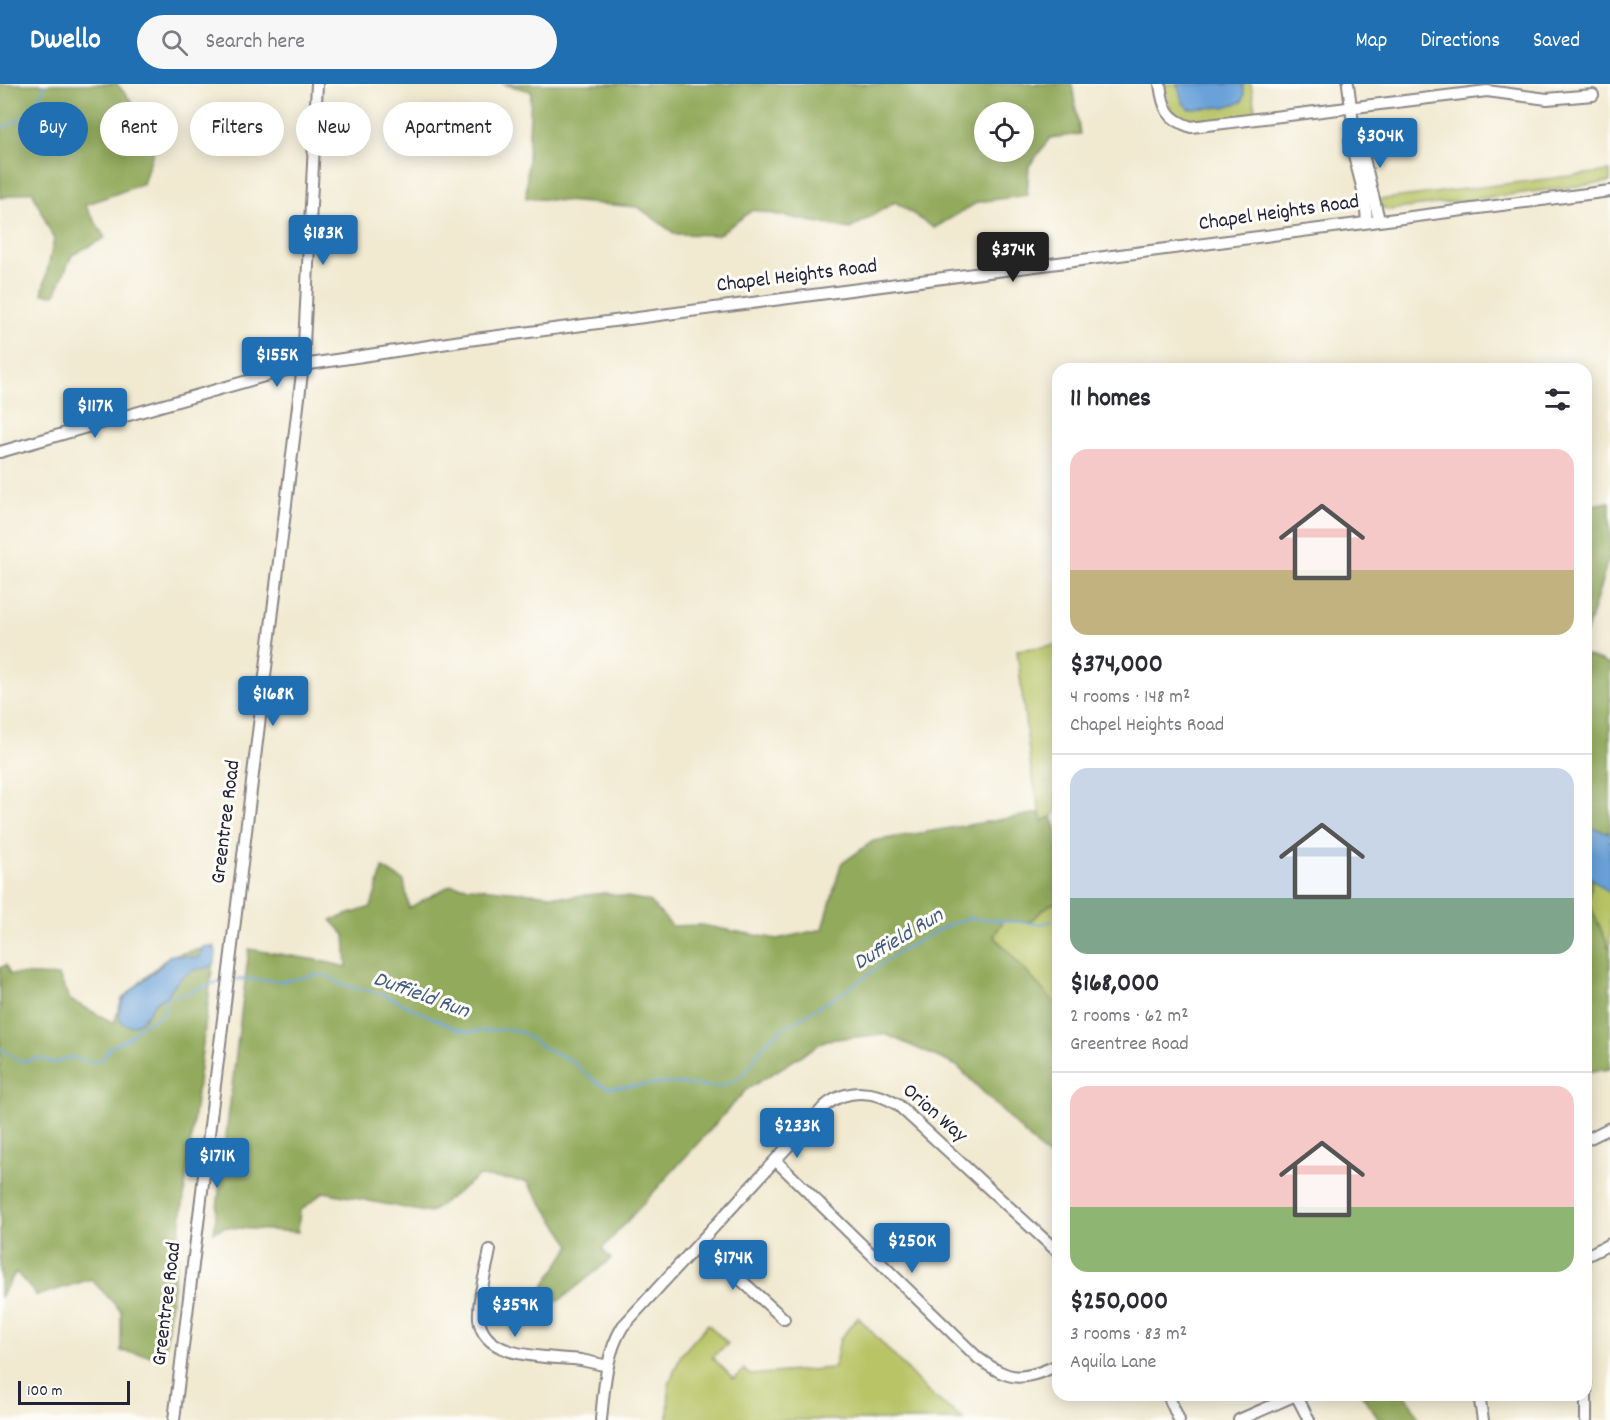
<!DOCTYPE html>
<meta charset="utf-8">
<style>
:root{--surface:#fff;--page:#f7f7f7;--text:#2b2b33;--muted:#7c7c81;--line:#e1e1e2;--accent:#1f6fb2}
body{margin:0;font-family:Dekko,sans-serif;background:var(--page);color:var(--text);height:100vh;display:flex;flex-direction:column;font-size:22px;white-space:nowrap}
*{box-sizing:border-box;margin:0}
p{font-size:20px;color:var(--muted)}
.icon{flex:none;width:33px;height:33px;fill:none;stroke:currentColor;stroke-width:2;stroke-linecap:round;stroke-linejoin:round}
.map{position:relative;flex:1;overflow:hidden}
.side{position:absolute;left:1052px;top:279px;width:540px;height:1038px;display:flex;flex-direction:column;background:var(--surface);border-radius:18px;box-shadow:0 3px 15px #0003}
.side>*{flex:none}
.top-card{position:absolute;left:18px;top:18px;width:570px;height:54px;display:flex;gap:12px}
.controls{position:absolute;left:974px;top:18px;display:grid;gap:12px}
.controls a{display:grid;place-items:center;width:60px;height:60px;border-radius:50%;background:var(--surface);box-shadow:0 3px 15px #0003;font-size:30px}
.scale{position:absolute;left:18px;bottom:15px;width:112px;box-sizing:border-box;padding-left:6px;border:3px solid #22223b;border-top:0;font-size:16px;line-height:21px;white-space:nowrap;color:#22223b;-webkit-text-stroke:4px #fdfcf7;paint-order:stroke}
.price{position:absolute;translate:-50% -51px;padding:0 14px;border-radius:6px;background:var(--accent);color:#fff;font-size:20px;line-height:39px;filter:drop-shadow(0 2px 3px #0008)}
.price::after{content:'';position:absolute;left:50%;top:36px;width:18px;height:14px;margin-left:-9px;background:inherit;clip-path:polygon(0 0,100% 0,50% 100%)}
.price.current{background:#222;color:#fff}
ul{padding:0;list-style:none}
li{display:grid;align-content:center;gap:12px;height:318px;padding:0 18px}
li+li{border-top:2px solid var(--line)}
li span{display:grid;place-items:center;height:186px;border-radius:18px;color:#555}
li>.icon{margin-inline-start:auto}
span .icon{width:108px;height:108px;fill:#fffc;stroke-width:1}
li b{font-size:26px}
h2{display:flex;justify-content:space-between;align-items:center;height:72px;padding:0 18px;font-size:26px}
.chip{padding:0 21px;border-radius:27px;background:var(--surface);box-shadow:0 3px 15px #0003;font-size:21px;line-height:54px}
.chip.current{background:var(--accent);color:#fff}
header{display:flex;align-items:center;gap:36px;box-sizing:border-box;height:84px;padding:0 30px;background:var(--accent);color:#fff}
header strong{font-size:28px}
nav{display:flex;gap:33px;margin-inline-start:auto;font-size:21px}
.search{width:420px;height:54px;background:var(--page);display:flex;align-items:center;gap:15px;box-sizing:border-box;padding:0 21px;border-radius:33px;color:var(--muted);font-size:22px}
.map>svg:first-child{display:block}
.green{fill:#b8c466;stroke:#6d7350;stroke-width:1.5}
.forest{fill:#92aa5b;stroke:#5a664b;stroke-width:1.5;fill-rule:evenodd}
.water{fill:#69a1d8;stroke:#46628a;stroke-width:1.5}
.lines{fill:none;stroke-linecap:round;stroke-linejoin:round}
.stream{stroke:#69a1d8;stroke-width:2}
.minor-casing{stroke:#8a8686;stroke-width:14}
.minor{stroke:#fff;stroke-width:10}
.labels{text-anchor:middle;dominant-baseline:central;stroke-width:6;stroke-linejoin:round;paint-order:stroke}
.street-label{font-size:21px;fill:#22223b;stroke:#fdfcf7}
.water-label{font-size:22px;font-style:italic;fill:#425b82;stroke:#fdfcf7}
</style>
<header>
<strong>Dwello</strong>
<div class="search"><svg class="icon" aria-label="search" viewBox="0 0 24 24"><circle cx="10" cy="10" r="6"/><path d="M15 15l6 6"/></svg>Search here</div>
<nav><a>Map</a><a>Directions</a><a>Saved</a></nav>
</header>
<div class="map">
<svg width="1610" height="1336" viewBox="0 0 1610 1336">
<rect width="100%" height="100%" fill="#fdfcf7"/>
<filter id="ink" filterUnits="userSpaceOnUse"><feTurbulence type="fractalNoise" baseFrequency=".0167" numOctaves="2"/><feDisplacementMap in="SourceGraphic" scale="12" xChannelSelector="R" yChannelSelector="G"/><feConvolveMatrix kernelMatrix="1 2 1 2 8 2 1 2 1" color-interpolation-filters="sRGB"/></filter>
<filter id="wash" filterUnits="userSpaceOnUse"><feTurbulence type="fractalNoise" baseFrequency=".008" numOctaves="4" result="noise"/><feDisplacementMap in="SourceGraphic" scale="24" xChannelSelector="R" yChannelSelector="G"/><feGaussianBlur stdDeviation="1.35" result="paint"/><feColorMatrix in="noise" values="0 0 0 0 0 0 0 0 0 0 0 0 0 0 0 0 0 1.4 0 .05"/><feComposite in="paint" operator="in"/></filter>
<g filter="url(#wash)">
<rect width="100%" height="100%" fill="#f1e9d0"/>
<!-- green -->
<g class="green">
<path d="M1164,0H1251L1256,31C1243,33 1230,34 1217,36C1183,40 1169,38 1164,0Z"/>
<path d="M1610,87V98L1389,126L1381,123L1376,116Z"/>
<path d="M1057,561V726L1052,733L1042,737L1031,686L1017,566Z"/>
<path d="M1592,794L1610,808V866L1589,819Z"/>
<path d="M1057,818V922L994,852L1003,837L1029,838L1049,821Z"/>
<path d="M858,1233L928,1308L964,1336H668L669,1300L681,1271L708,1240L728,1260L712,1273L734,1295L744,1285L750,1291L832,1284L835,1280L840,1255Z"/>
</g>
<!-- forest -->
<g class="forest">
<path d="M0,0H117L159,50L143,100L85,121L105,154L72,171L55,211L42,210L54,156L32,107L0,114Z"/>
<path d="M502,0H1072L1080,50L1050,54L1029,82L1027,111L978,118L934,144L895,118L850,145L753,126L718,151L675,150L638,123L526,114L531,7ZM984,28H1023V68H984Z"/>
<path d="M1610,418V470L1586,550V422Z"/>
<path d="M1586,571L1610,581V749L1586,743Z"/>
<path d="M1039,729L1042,737L1052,733L1057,747V818L1049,821L1029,838L1003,837L994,852L1057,922V1082L957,982L885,950L826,956L746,1006L602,1165L611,1175L559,1217L535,1215L571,1161L527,1098L479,1092L430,1129L324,1108L300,1127L298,1148L224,1143L214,1148L249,865L316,876L347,883L345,851L331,836L371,823L383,784L404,797L409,824L451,801L570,813L605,809L649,817L672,842L701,841L777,855L823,845L841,780L873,757Z"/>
<path d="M1586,791L1592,794L1589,819L1610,866V985L1586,988Z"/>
<path d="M215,862L164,1274L121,1267V1227L91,1195L37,1212L16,1188L0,1213V884L6,881L10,890L59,892L70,916L114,939L122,915L169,872Z"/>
<path d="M1362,1311H1406L1420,1336H1379Z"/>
</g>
<!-- water -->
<g class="water">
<path d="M1177,0H1243L1244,11L1242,18L1224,23L1189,25L1183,19Z"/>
<path d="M1586,743L1610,749V809L1586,790Z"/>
<path d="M207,862L214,864L216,867L215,878L212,882C207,884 203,884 198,885C183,888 173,901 166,913C149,916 151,937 130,942L121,938C109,910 156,894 169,872L174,871L197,874L200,871L203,863Z"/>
</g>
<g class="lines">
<!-- stream -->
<g class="stream">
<path d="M0,44C27,35 35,26 45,0"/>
<path d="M232,895L285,897L316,891L328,892L342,901L382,910L456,945L470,948L510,945L522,949L543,963L570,976L596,998L609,1004L667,999L717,1003L734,997L745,989L763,962L780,946L847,906L897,869L948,841L969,834L1041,840L1053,837"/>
<path d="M0,964L21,978L39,974L54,979L71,973L90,978L98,977L104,974L109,964L130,953L139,943L163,931L167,913L184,910L223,896"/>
</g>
</g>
</g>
<g filter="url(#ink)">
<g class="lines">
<!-- minor casing -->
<g class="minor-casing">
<g id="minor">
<path d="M1160,0C1163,24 1167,35 1191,43L1487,7L1547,15L1593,11"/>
<path d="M1348,0L1354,47L1359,54L1379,136"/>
<path d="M1354,47L1350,56L1365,114L1367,138"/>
<path d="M0,368L303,281L468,256L1610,107"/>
<path d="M1586,1056L1610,1044"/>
<path d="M776,1077L978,1274C1010,1297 1020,1298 1058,1281"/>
<path d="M700,1159L784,1235"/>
<path d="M490,1166C486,1188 478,1212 479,1234C482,1277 551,1272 581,1276C590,1278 599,1280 608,1282"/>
<path d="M1586,1172L1610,1160"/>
<path d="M1586,1300V1336"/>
<path d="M1168,1311L1179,1336"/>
<path d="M1296,1311L1309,1336"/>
<path d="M1479,1311L1483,1336"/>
<path d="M174,1336L303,281L317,0"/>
<path d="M601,1336C604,1304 606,1269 623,1242L825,1022C847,1004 875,1006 898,1021L1058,1168"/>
<path d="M1239,1336L1296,1311"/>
</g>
</g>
<!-- minor -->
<use href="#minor" class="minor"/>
</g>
</g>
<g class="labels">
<!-- street labels -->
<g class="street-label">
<text transform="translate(1279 130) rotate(-8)">Chapel Heights Road</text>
<text transform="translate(797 193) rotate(-7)">Chapel Heights Road</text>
<text transform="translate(227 738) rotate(-83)">Greentree Road</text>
<text transform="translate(934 1030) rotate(41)">Orion Way</text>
<text transform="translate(168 1220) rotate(-83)">Greentree Road</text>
</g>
<!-- water labels -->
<g class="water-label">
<text transform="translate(899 856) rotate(-31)">Duffield Run</text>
<text transform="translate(421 912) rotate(20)">Duffield Run</text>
</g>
</g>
</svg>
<div class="controls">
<a><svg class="icon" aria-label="locate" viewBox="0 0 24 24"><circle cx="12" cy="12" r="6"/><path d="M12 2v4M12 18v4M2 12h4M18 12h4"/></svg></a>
</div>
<div class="scale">100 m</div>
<b class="price" style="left:1380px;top:85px">$304K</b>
<b class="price" style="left:323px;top:182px">$183K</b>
<b class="price current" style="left:1013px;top:199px">$374K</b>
<b class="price" style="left:277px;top:304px">$155K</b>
<b class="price" style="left:95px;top:355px">$117K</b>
<b class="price" style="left:273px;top:643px">$168K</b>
<b class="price" style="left:797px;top:1075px">$233K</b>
<b class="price" style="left:217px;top:1105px">$171K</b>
<b class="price" style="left:912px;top:1190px">$250K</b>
<b class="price" style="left:733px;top:1207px">$174K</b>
<b class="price" style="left:515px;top:1254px">$359K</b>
<div class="top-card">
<a class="chip current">Buy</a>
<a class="chip">Rent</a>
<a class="chip">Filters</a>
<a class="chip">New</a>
<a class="chip">Apartment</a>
</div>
<section class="side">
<h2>11 homes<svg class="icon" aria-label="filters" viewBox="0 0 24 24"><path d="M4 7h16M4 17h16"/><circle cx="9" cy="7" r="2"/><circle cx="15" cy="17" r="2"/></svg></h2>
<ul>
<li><span style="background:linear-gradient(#f6c9c9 65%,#c2b280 0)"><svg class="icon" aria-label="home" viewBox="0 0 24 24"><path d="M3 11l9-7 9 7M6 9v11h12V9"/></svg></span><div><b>$374,000</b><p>4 rooms · 148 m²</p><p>Chapel Heights Road</p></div></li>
<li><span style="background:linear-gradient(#c9d6e8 70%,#7fa58c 0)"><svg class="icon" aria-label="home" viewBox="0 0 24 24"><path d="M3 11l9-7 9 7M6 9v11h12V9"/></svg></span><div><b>$168,000</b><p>2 rooms · 62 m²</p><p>Greentree Road</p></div></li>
<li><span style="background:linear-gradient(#f6c9c9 65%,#8fb573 0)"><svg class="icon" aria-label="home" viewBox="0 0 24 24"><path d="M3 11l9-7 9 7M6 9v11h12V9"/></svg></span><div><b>$250,000</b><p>3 rooms · 83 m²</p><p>Aquila Lane</p></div></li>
</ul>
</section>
</div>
